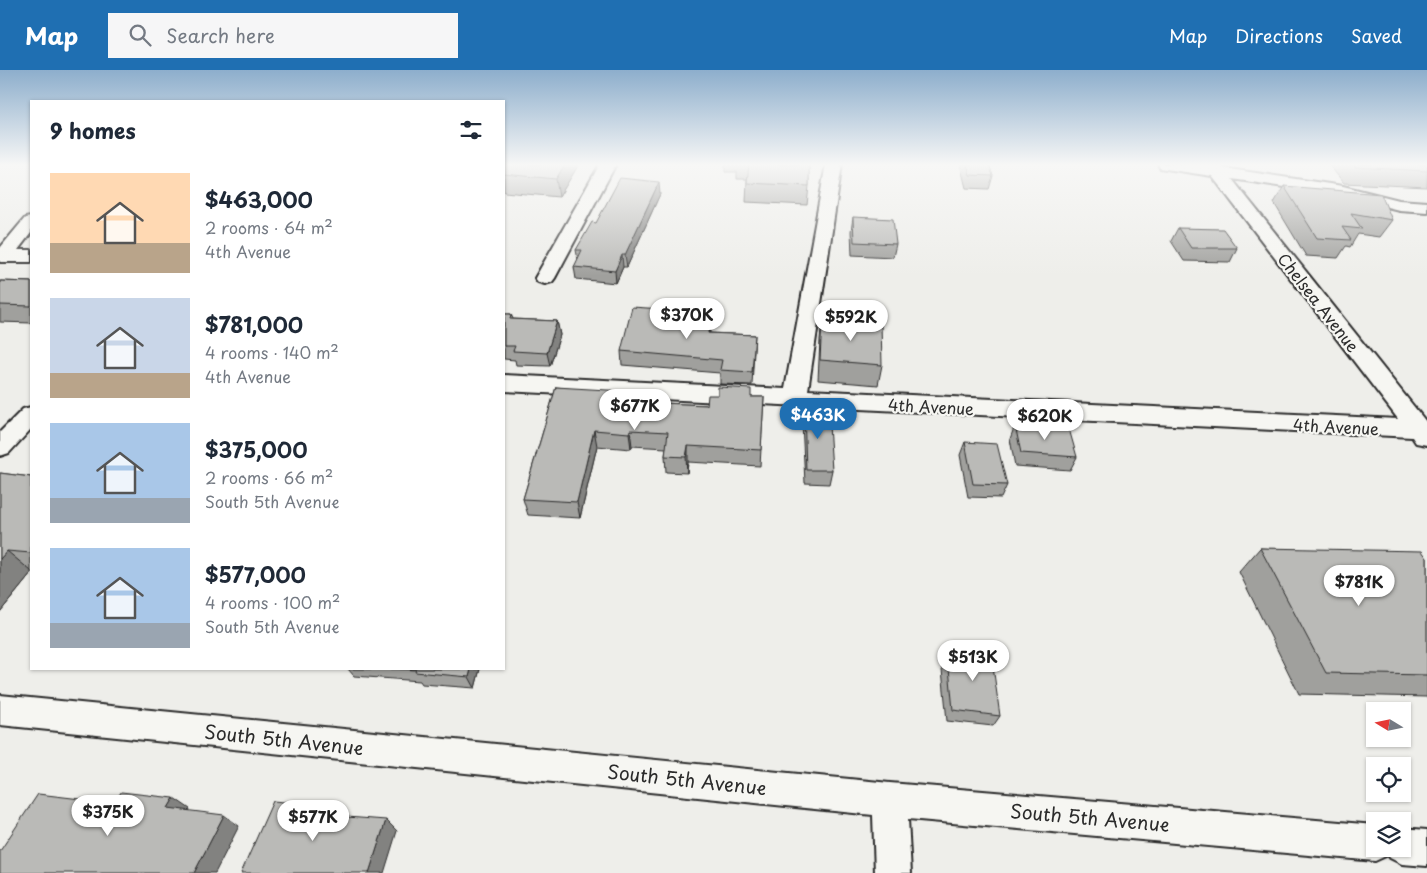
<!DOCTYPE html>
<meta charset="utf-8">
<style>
:root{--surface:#fff;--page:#f6f6f7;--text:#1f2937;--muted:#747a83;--accent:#1f6fb2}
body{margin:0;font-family:"Playpen Sans",sans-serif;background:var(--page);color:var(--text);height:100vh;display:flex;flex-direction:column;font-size:19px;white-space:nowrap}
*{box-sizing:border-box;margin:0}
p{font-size:16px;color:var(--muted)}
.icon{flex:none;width:28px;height:28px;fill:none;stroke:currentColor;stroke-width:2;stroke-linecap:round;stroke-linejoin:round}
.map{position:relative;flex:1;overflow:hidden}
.drawer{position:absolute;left:30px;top:30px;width:475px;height:570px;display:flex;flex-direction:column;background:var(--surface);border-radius:0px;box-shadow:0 1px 4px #0004}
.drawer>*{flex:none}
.needle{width:32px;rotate:280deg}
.fabs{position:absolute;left:1366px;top:632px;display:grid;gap:10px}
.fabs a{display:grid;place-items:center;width:45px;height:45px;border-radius:0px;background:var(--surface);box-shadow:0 1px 4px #0004;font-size:25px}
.price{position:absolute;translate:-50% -42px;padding:0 11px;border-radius:18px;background:#fff;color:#222;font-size:16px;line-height:32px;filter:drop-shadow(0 1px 2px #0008)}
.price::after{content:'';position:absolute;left:50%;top:30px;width:15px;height:11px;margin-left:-8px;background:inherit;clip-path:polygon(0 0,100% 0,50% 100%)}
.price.active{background:var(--accent);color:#fff}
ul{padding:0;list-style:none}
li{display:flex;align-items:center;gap:15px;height:125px;padding:0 20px}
li span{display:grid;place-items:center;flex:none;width:140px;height:100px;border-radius:0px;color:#555}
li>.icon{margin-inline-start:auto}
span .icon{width:60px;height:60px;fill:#fffc;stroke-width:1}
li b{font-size:21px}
h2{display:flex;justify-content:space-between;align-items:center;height:60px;padding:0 20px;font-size:21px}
header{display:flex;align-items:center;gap:30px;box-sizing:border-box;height:70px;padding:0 25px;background:var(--accent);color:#fff}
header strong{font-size:24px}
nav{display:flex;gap:28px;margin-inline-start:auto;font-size:18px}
.search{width:350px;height:45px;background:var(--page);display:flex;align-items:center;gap:12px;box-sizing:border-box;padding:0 18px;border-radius:0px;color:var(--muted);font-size:19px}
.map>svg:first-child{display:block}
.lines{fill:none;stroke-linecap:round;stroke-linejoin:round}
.minor-casing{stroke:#2b2b2b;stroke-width:4}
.minor{fill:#f6f6f2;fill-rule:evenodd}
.wall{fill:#a0a09d;stroke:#2b2b2b}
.shaded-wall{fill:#828280;stroke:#2b2b2b}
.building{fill:#babab7;stroke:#2b2b2b}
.labels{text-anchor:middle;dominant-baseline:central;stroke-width:4.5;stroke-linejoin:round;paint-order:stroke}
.street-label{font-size:16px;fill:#2b2b2b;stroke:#f6f6f2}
.near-street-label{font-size:19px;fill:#2b2b2b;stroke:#f6f6f2}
</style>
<header>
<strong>Map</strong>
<div class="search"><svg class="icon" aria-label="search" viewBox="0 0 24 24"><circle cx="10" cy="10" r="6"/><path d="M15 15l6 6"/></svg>Search here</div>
<nav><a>Map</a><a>Directions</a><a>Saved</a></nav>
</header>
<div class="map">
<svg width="1427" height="803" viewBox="0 0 1427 803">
<rect width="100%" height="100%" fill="#eeeeea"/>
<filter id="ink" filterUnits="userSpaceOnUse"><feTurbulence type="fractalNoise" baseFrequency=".02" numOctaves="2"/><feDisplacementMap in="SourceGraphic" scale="10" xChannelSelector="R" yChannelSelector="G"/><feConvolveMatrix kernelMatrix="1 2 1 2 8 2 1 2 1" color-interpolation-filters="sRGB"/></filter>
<g filter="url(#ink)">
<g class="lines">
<!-- minor casing -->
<g class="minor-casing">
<g id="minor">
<path d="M600,94H616L555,208L552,212L545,214L538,212L535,208Z"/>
<path d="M826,94H842L808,320L1398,349L1212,106L1166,99L1160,98L1158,94H1220L1223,98L1343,116L1399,130L1427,132V142L1399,140L1343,126L1232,109L1427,353V375L1416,373L1412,367L504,321V305L785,319Z"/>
<path d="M31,147V163L18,180H31V192H0V178L25,148Z"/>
<path d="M31,337V359L9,383L0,386V362L23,339Z"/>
<path d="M0,625L890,713L1375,755V779H1402V758L1427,760V796L1402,794L1390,788L1388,785L1375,791L908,749L911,803H875L873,745L0,655Z"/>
</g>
</g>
<!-- minor -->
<use href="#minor" class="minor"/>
</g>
<!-- wall -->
<g class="wall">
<path d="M504,94H579L559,127L504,122Z"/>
<path d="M725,94H809V116L807,135L746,132L747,109H737V102H725Z"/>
<path d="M960,94H989L993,106L989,119L966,118Z"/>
<path d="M1328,94H1427V117L1344,113Z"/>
<path d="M1284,116L1392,150L1379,167L1358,164L1350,177L1346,176L1338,188L1306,186L1274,133Z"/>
<path d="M660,124L627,197H623L616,213L576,209L574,197L578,190L576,180L596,153Z"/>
<path d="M853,147L896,174L893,187L852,185L851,161Z"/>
<path d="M1178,158L1237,178L1230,192L1184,191L1171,171Z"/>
<path d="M0,211L31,212V253L0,252Z"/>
<path d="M504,244H511L513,249L557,251L560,265L550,296L516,295L515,290L504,289Z"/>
<path d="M662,246L710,263L755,265L752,315L720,314V303L622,295L621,281Z"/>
<path d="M822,250L882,295L878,315L818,310L820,270Z"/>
<path d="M556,317L641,326L662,327V333L707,335L751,327H764L760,396L688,392L687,403L666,402L665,386L666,378L632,376L631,379L597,376L580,448L528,445L523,429Z"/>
<path d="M804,340L832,400L829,414L805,413L802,353Z"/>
<path d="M1015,355L1077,387L1070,400L1015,396L1010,369Z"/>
<path d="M965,372L1007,415L1001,428L968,427L960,385Z"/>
<path d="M0,403L31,407V504L0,542Z"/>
<path d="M1260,478L1427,488V627L1299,624L1239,502Z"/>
<path d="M947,577L1000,646L993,656L947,651L941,589Z"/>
<path d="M348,599H480L475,618L422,614L420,611L354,606Z"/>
</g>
<!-- shaded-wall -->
<g class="shaded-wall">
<path d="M565,94H579L559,127L556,109Z"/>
<path d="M659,112L660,124L627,197L625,185Z"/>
<path d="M622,185L623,197L616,213L615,201Z"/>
<path d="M710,249V262L708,277V263Z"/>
<path d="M557,251L560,265L550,296L547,283Z"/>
<path d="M594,360L597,376L580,448L577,432Z"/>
<path d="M630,360L632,376L631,379L629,363Z"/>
<path d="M688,376V392L687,403L686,387Z"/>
<path d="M7,481L31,501V504L0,542V489Z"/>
<path d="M471,599H480L475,618L469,607Z"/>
<path d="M174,728L190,739L185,749L168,738Z"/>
<path d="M338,737L350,748L334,746Z"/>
<path d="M224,745L239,756L215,803H194Z"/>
<path d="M386,750L397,761L384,803H369Z"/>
</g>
<!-- building -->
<g class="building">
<path d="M504,94H565L556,109L504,104Z"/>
<path d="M749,94H809V116L747,113Z"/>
<path d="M967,94H989L993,106L970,105Z"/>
<path d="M1352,94H1427V101L1355,97Z"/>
<path d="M620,108L659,112L625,185H622L615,201L574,197L582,180H576L592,152L596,153Z"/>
<path d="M1284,116L1381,124L1392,150L1351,143L1362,159L1342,157L1351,170L1317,168Z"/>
<path d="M853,147L893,149L896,174L854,172Z"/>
<path d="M1178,158L1223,159L1237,178H1191Z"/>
<path d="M0,211L31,212V236L0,235Z"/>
<path d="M632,237L662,239L660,245L710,249L708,263L755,265L752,302L720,300L722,290L621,281Z"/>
<path d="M504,244H511L510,249L557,251L547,283L513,281L515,276H504Z"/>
<path d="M822,250L881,254L882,295L820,290Z"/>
<path d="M556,317L641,322L639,326L662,327L661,333L707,335L708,325H718V317L751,319V327H764L761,380L688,376L686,387L665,386L668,362L630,360L629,363L594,360L577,432L523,429Z"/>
<path d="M804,340H828L832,400H806Z"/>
<path d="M1015,355L1069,359L1077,387L1021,383Z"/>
<path d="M965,372L997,374L1007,415L973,414Z"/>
<path d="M0,403L31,407V483L7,481L0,489Z"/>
<path d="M1260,478L1422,481L1427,488V605L1326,603Z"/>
<path d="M947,577L991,582L1000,646L953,640Z"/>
<path d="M400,599H471L469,607L415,602L416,600Z"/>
<path d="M121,722L174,728L168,738L224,745L194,803H0V781L38,724L115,733Z"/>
<path d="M273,731L338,737L334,746L386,750L369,803H241Z"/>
</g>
</g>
<!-- sky -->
<linearGradient id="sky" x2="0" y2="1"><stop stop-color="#8daecc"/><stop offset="0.46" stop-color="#f7f7f6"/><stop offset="1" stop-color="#f7f7f6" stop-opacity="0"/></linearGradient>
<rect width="1427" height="206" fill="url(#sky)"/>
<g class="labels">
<!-- street labels -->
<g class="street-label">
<text transform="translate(1319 232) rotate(52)">Chelsea Avenue</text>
<text transform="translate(931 336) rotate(3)">4th Avenue</text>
<text transform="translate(1336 356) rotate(3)">4th Avenue</text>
</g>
<!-- near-street labels -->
<g class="near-street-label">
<text transform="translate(284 669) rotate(6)">South 5th Avenue</text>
<text transform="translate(687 709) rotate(6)">South 5th Avenue</text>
<text transform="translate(1090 747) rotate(5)">South 5th Avenue</text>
</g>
</g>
</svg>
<div class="fabs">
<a><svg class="needle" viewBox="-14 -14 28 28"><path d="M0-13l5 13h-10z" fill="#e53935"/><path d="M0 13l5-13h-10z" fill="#747a83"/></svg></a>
<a><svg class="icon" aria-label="locate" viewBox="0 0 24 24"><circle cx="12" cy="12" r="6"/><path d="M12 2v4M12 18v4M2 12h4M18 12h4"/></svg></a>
<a><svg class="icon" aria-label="layers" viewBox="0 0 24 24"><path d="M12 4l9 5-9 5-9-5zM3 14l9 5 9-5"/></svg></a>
</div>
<b class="price" style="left:687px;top:270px">$370K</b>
<b class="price" style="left:851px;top:272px">$592K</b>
<b class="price" style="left:635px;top:361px">$677K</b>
<b class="price active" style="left:818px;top:370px">$463K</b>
<b class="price" style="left:1045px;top:371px">$620K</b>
<b class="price" style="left:1359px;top:537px">$781K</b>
<b class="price" style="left:973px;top:612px">$513K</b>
<b class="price" style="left:108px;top:767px">$375K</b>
<b class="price" style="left:313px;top:772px">$577K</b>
<section class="drawer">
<h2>9 homes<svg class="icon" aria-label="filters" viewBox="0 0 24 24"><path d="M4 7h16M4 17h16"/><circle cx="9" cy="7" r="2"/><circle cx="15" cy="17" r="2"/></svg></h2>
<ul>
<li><span style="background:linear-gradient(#ffd9b3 70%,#b9a48a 0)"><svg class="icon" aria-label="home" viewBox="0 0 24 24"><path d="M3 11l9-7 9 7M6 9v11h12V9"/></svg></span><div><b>$463,000</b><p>2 rooms · 64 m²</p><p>4th Avenue</p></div></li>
<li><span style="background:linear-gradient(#c9d6e8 75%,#b9a48a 0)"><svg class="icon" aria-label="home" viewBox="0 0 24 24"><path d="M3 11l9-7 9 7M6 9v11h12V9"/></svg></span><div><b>$781,000</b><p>4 rooms · 140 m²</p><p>4th Avenue</p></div></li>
<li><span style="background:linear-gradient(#a9c7e8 75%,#9aa5b1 0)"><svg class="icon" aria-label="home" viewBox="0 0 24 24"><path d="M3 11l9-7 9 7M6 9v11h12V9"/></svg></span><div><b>$375,000</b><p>2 rooms · 66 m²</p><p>South 5th Avenue</p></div></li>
<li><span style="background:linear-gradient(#a9c7e8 75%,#9aa5b1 0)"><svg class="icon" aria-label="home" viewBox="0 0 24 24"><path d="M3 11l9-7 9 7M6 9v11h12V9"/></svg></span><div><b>$577,000</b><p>4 rooms · 100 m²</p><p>South 5th Avenue</p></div></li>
</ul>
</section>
</div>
